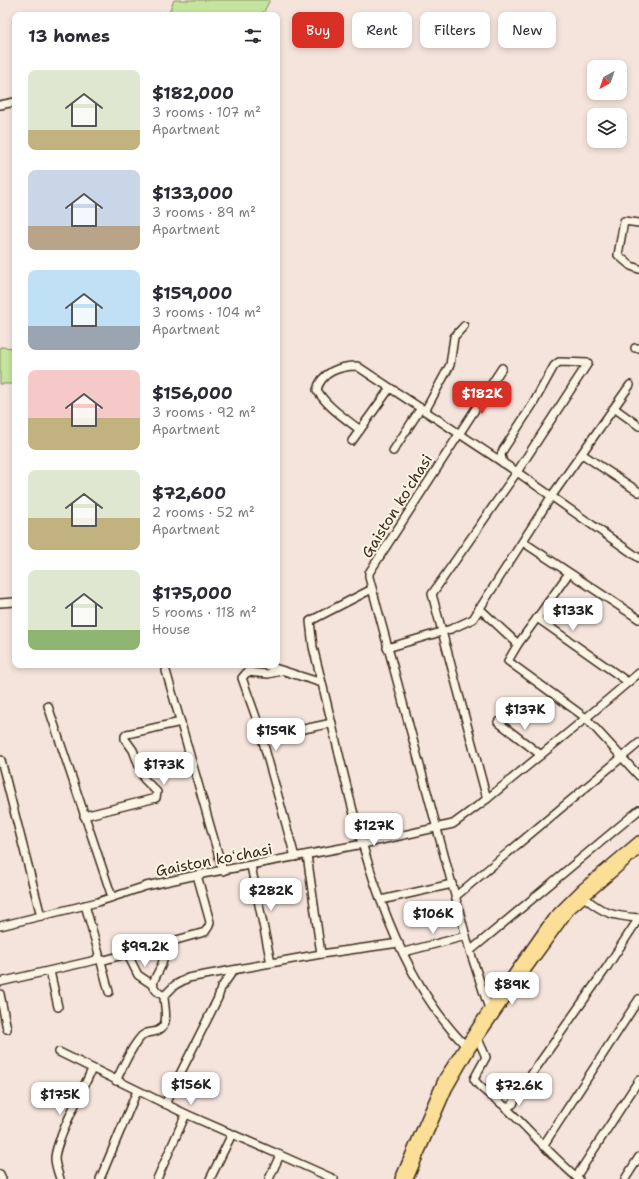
<!DOCTYPE html>
<meta charset="utf-8">
<style>
:root{--surface:#fff;--page:#f7f7f7;--text:#2b2b33;--muted:#7c7c81;--accent:#d93025}
body{margin:0;font-family:"Shantell Sans",sans-serif;background:var(--page);color:var(--text);height:100vh;display:flex;flex-direction:column;font-size:15px;white-space:nowrap}
*{box-sizing:border-box;margin:0}
p{font-size:13px;color:var(--muted)}
.icon{flex:none;width:22px;height:22px;fill:none;stroke:currentColor;stroke-width:2;stroke-linecap:round;stroke-linejoin:round}
.map{position:relative;flex:1;overflow:hidden}
.details{position:absolute;left:12px;top:12px;width:268px;height:656px;display:flex;flex-direction:column;background:var(--surface);border-radius:8px;box-shadow:0 2px 6px #0003}
.details>*{flex:none}
.top-card{position:absolute;left:292px;top:12px;width:287px;height:36px;display:flex;gap:8px}
.needle{width:26px;rotate:220deg}
.fabs{position:absolute;left:587px;top:60px;display:grid;gap:8px}
.fabs a{display:grid;place-items:center;width:40px;height:40px;border-radius:8px;background:var(--surface);box-shadow:0 2px 6px #0003;font-size:20px}
.price{position:absolute;translate:-50% -34px;padding:0 9px;border-radius:8px;background:#fff;color:#222;font-size:13px;line-height:26px;filter:drop-shadow(0 1px 2px #0008)}
.price::after{content:'';position:absolute;left:50%;top:24px;width:12px;height:9px;margin-left:-6px;background:inherit;clip-path:polygon(0 0,100% 0,50% 100%)}
.price.current{background:var(--accent);color:#fff}
ul{padding:0;list-style:none}
li{display:flex;align-items:center;gap:12px;height:100px;padding:0 16px}
li span{display:grid;place-items:center;flex:none;width:112px;height:80px;border-radius:8px;color:#555}
li>.icon{margin-inline-start:auto}
span .icon{width:48px;height:48px;fill:#fffc;stroke-width:1}
li b{font-size:17px}
h2{display:flex;justify-content:space-between;align-items:center;height:48px;padding:0 16px;font-size:17px}
.tag{padding:0 14px;border-radius:8px;background:var(--surface);box-shadow:0 2px 6px #0003;font-size:14px;line-height:36px}
.tag.current{background:var(--accent);color:#fff}
.map>svg:first-child{display:block}
.green{fill:#c4e59d;stroke:#80885e}
.lines{fill:none;stroke-linecap:round;stroke-linejoin:round}
.minor-casing{stroke:#3b2a1e;stroke-width:10}
.major-casing{stroke:#3b2a1e;stroke-width:12}
.minor{stroke:#fcf5e5;stroke-width:7}
.major{stroke:#fbdf96;stroke-width:9}
.labels{text-anchor:middle;dominant-baseline:central;stroke-width:4;stroke-linejoin:round;paint-order:stroke}
.street-label{font-size:15px;fill:#3b2a1e;stroke:#fcf5e5}
</style>
<div class="map">
<svg width="639" height="1179" viewBox="0 0 639 1179">
<rect width="100%" height="100%" fill="#f5e4db"/>
<filter id="ink" filterUnits="userSpaceOnUse"><feTurbulence type="fractalNoise" baseFrequency=".025" numOctaves="2"/><feDisplacementMap in="SourceGraphic" scale="8" xChannelSelector="R" yChannelSelector="G"/><feConvolveMatrix kernelMatrix="1 2 1 2 8 2 1 2 1" color-interpolation-filters="sRGB"/></filter>
<g filter="url(#ink)">
<!-- green -->
<g class="green">
<path d="M174,0H270L262,15H168Z"/>
<path d="M0,347L15,348V384H0Z"/>
</g>
<g class="lines">
<!-- minor casing -->
<g class="minor-casing">
<g id="minor">
<path d="M0,105L15,102"/>
<path d="M639,223L624,221L618,255L631,266L639,269"/>
<path d="M635,348H639"/>
<path d="M614,408L639,426"/>
<path d="M425,411L450,365L454,337L464,326"/>
<path d="M360,430C345,418 327,407 317,390C321,372 340,366 357,366L517,472L639,558"/>
<path d="M352,441L390,388"/>
<path d="M393,451L421,408"/>
<path d="M582,454L639,492"/>
<path d="M523,542L639,619"/>
<path d="M569,573L537,618L628,682"/>
<path d="M0,603L15,602"/>
<path d="M479,608L518,644L537,618"/>
<path d="M518,644L508,661L586,718L639,673"/>
<path d="M387,648L451,629L473,619L551,497L630,385"/>
<path d="M265,665L322,683C351,800 379,961 468,1048"/>
<path d="M166,671L223,871"/>
<path d="M281,671L268,674L247,672L242,678L257,720L295,857"/>
<path d="M322,683L313,647L310,621L372,589"/>
<path d="M48,706L112,897"/>
<path d="M498,722L541,755"/>
<path d="M262,738L332,723"/>
<path d="M1,760L41,916"/>
<path d="M487,799L432,594L517,472L588,363L559,362L554,366L533,404L503,450L501,455L503,463"/>
<path d="M84,816L156,798L157,792L144,779L133,750L125,739V736L127,734L181,722"/>
<path d="M251,866L271,963"/>
<path d="M456,896L639,743"/>
<path d="M584,897C604,914 613,916 639,918"/>
<path d="M381,900L452,884"/>
<path d="M0,926L98,902L146,886L197,875L363,844L453,824L487,799L586,718L639,776"/>
<path d="M158,945C160,949 164,955 163,960C161,974 142,985 164,996"/>
<path d="M470,951L639,810"/>
<path d="M404,952L466,936"/>
<path d="M129,953L130,959L138,975L153,985"/>
<path d="M321,954L399,943"/>
<path d="M100,958L109,992"/>
<path d="M101,961L205,932L209,926L210,922L197,875"/>
<path d="M50,971L58,1007"/>
<path d="M0,982L96,960L99,954L85,905"/>
<path d="M0,994L7,1029"/>
<path d="M489,1009L470,951L369,577V573L502,368"/>
<path d="M478,1039L486,1057L474,1079C480,1090 494,1097 503,1105C529,1129 551,1156 579,1179"/>
<path d="M59,1052L186,1114L280,1155L269,1179"/>
<path d="M116,1081C123,1067 130,1049 140,1038C144,1033 147,1033 153,1032C172,1029 164,1008 164,996L175,985L188,978L321,954L307,855"/>
<path d="M165,1104L218,998L221,988L233,971"/>
<path d="M506,1108L513,1104L517,1095L607,967L639,918"/>
<path d="M543,1146L639,999"/>
<path d="M280,1155L334,1179"/>
<path d="M0,1174L2,1179"/>
<path d="M576,1177L639,1080"/>
<path d="M60,1179C58,1172 55,1165 55,1158C56,1139 84,1088 92,1069"/>
<path d="M100,1179L137,1091"/>
<path d="M157,1179L186,1114"/>
<path d="M210,1179L232,1134"/>
<path d="M625,1179L639,1157"/>
</g>
</g>
<!-- major casing -->
<g class="major-casing">
<g id="major">
<path d="M400,1179L444,1078L489,1009L552,919L582,889L639,841"/>
<path d="M408,1179L447,1089L470,1049L502,1003L569,910L639,849"/>
</g>
</g>
<!-- minor -->
<use href="#minor" class="minor"/>
<!-- major -->
<use href="#major" class="major"/>
</g>
</g>
<g class="labels">
<!-- street labels -->
<g class="street-label">
<text transform="translate(397 506) rotate(-58)">Gaiston koʻchasi</text>
<text transform="translate(214 860) rotate(-11)">Gaiston koʻchasi</text>
</g>
</g>
</svg>
<div class="fabs">
<a><svg class="needle" viewBox="-14 -14 28 28"><path d="M0-13l5 13h-10z" fill="#e53935"/><path d="M0 13l5-13h-10z" fill="#7c7c81"/></svg></a>
<a><svg class="icon" aria-label="layers" viewBox="0 0 24 24"><path d="M12 4l9 5-9 5-9-5zM3 14l9 5 9-5"/></svg></a>
</div>
<b class="price current" style="left:482px;top:415px">$182K</b>
<b class="price" style="left:573px;top:632px">$133K</b>
<b class="price" style="left:525px;top:731px">$137K</b>
<b class="price" style="left:276px;top:752px">$159K</b>
<b class="price" style="left:164px;top:786px">$173K</b>
<b class="price" style="left:374px;top:847px">$127K</b>
<b class="price" style="left:271px;top:912px">$282K</b>
<b class="price" style="left:433px;top:935px">$106K</b>
<b class="price" style="left:145px;top:968px">$99.2K</b>
<b class="price" style="left:512px;top:1006px">$89K</b>
<b class="price" style="left:191px;top:1106px">$156K</b>
<b class="price" style="left:519px;top:1107px">$72.6K</b>
<b class="price" style="left:60px;top:1116px">$175K</b>
<div class="top-card">
<a class="tag current">Buy</a>
<a class="tag">Rent</a>
<a class="tag">Filters</a>
<a class="tag">New</a>
</div>
<section class="details">
<h2>13 homes<svg class="icon" aria-label="filters" viewBox="0 0 24 24"><path d="M4 7h16M4 17h16"/><circle cx="9" cy="7" r="2"/><circle cx="15" cy="17" r="2"/></svg></h2>
<ul>
<li><span style="background:linear-gradient(#dfe7d0 75%,#c2b280 0)"><svg class="icon" aria-label="home" viewBox="0 0 24 24"><path d="M3 11l9-7 9 7M6 9v11h12V9"/></svg></span><div><b>$182,000</b><p>3 rooms · 107 m²</p><p>Apartment</p></div></li>
<li><span style="background:linear-gradient(#c9d6e8 70%,#b9a48a 0)"><svg class="icon" aria-label="home" viewBox="0 0 24 24"><path d="M3 11l9-7 9 7M6 9v11h12V9"/></svg></span><div><b>$133,000</b><p>3 rooms · 89 m²</p><p>Apartment</p></div></li>
<li><span style="background:linear-gradient(#bfe0f5 70%,#9aa5b1 0)"><svg class="icon" aria-label="home" viewBox="0 0 24 24"><path d="M3 11l9-7 9 7M6 9v11h12V9"/></svg></span><div><b>$159,000</b><p>3 rooms · 104 m²</p><p>Apartment</p></div></li>
<li><span style="background:linear-gradient(#f6c9c9 60%,#c2b280 0)"><svg class="icon" aria-label="home" viewBox="0 0 24 24"><path d="M3 11l9-7 9 7M6 9v11h12V9"/></svg></span><div><b>$156,000</b><p>3 rooms · 92 m²</p><p>Apartment</p></div></li>
<li><span style="background:linear-gradient(#dfe7d0 60%,#c2b280 0)"><svg class="icon" aria-label="home" viewBox="0 0 24 24"><path d="M3 11l9-7 9 7M6 9v11h12V9"/></svg></span><div><b>$72,600</b><p>2 rooms · 52 m²</p><p>Apartment</p></div></li>
<li><span style="background:linear-gradient(#dfe7d0 75%,#8fb573 0)"><svg class="icon" aria-label="home" viewBox="0 0 24 24"><path d="M3 11l9-7 9 7M6 9v11h12V9"/></svg></span><div><b>$175,000</b><p>5 rooms · 118 m²</p><p>House</p></div></li>
</ul>
</section>
</div>
